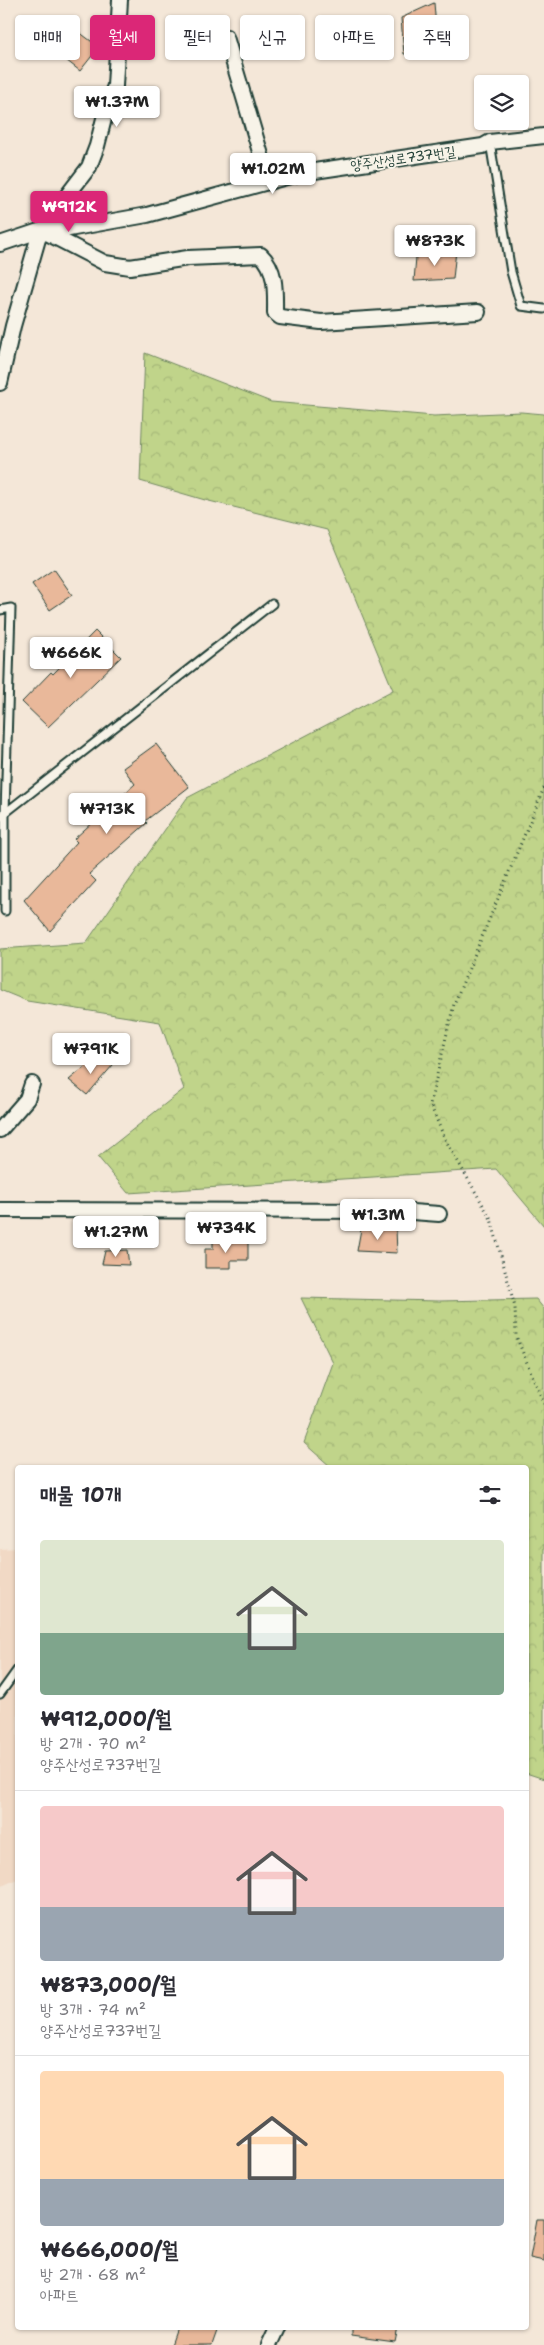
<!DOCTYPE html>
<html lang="ko">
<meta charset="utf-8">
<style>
:root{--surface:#fff;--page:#f2f2f3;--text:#2b2b33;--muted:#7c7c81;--line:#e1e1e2;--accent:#db2777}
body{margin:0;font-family:"Shantell Sans","Poor Story",sans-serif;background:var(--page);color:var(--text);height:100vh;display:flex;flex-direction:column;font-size:19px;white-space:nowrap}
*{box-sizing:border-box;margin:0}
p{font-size:16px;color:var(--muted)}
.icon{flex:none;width:28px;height:28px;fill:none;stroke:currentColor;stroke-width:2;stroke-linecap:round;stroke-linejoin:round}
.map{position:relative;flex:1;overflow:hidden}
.drawer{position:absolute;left:15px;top:1465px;width:514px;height:865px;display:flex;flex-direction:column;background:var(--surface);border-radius:5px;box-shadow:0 1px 4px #0004}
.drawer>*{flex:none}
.top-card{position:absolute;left:15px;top:15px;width:515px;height:45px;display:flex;gap:10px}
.fabs{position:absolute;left:474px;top:75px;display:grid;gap:10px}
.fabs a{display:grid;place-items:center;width:55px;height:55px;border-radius:5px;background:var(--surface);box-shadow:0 1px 4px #0004;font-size:25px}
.price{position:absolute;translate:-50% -42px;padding:0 11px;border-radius:5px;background:#fff;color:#222;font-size:16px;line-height:32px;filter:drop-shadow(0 1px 2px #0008)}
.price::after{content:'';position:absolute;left:50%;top:30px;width:15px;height:11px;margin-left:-8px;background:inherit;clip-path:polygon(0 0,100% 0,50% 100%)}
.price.selected{background:var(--accent);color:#fff}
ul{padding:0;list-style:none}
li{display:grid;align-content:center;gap:10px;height:265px;padding:0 25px}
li+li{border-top:1px solid var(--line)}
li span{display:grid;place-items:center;height:155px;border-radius:5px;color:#555}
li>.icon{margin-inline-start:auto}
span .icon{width:90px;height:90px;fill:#fffc;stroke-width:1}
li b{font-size:21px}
h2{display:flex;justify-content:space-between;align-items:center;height:60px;padding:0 25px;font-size:21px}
.pill{padding:0 18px;border-radius:5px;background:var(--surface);box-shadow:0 1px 4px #0004;font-size:18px;line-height:45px}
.pill.selected{background:var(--accent);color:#fff}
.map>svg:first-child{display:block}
.built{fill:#f1d9c5}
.forest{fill:url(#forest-crowns);stroke:#70885f}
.building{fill:#e9b89a;stroke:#1f3d34}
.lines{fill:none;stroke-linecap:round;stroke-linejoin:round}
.service-casing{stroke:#1f3d34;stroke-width:11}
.minor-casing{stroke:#1f3d34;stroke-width:18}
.path{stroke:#1f3d34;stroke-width:3;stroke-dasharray:1 4;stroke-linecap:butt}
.service{stroke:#f7f3e8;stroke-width:7}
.minor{stroke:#f7f3e8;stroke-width:14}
.labels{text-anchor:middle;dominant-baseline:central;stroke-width:4;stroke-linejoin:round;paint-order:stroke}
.street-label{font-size:14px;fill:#1f3d34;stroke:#f7f3e8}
</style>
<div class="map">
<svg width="544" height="2345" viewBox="0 0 544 2345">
<defs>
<pattern id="forest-crowns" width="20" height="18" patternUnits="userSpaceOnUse" patternTransform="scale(1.25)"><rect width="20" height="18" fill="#c0d48a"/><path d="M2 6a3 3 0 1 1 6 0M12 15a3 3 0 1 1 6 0" fill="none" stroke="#a5b778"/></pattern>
</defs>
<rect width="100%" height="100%" fill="#f4e7d8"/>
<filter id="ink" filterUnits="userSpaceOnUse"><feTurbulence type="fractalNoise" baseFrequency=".02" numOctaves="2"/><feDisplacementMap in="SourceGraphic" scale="10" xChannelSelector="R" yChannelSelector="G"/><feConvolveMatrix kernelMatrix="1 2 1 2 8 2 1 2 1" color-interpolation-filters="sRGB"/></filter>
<g filter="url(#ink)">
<!-- built -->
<path class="built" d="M18,1548L17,1879L0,1887V1549Z"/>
<!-- forest -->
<g class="forest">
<path d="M145,353L271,402L434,416L521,412L544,414V1226L496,1169L128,1193L98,1157L184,1089L160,1022L27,1001L0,990V949L86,943L187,798L393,690L327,530L205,500L140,481Z"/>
<path d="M301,1298L439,1301L536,1299L544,1309V1779L526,1773V1468L331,1467L304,1443L333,1363Z"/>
</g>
<!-- building -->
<g class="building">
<path d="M434,3L438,53L404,54L401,18Z"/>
<path d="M63,20L99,47L80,71L48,46Z"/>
<path d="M456,250L453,279L414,281L416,257Z"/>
<path d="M54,569L72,595L50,610L32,584Z"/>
<path d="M95,631L121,657L48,727L22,702L51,672L53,674Z"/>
<path d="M156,744L189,787L145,821L147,823L89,874L96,881L50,931L24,900L77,842L74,839L135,784L123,768Z"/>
<path d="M98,1056L113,1065L87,1095L69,1080Z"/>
<path d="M361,1229H396L397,1253L357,1251Z"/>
<path d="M213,1241H248V1260H231V1268H205V1249H213Z"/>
<path d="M127,1250L129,1265L102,1264L105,1251Z"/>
<path d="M537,2220H544V2261L530,2258Z"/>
<path d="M177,2328H218L212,2345H171Z"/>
<path d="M351,2328H398L395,2342L351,2336Z"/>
</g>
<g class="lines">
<!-- service casing -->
<g class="service-casing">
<g id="service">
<path d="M490,142L511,272L521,306L544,309"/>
<path d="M0,610L11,608L5,813V911"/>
<path d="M0,817L272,604"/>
<path d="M0,1694L18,1669"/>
</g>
</g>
<!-- minor casing -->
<g class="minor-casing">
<g id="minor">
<path d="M226,37L269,182"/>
<path d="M45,232L105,263L130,267L188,258L261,255C277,270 275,293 275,313L280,317L321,322L478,312"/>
<path d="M0,244L42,230H63L147,215L301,173L483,146L490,142L544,136"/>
<path d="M0,383L13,326L38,239L63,201L89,167L97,146L108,103L115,86L120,0"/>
<path d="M0,1130L27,1099L32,1084"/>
<path d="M0,1210L399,1211L439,1214"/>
<path d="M269,2345L277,2328"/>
</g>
</g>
<!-- path -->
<path class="path" d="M544,788L454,1004L430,1104L445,1139L491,1219L515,1307L516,1336L544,1404"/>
<!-- service -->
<use href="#service" class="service"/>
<!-- minor -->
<use href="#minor" class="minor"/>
</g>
</g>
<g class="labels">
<!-- street labels -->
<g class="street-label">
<text transform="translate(403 158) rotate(-8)">양주산성로737번길</text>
</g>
</g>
</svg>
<div class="fabs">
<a><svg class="icon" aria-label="layers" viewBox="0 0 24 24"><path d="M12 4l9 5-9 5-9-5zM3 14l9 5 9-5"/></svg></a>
</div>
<b class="price" style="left:117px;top:128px">₩1.37M</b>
<b class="price" style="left:273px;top:195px">₩1.02M</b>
<b class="price selected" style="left:69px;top:233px">₩912K</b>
<b class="price" style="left:435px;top:267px">₩873K</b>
<b class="price" style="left:71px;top:679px">₩666K</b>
<b class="price" style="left:107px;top:835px">₩713K</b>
<b class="price" style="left:91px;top:1075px">₩791K</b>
<b class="price" style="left:378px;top:1241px">₩1.3M</b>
<b class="price" style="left:226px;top:1254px">₩734K</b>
<b class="price" style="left:116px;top:1258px">₩1.27M</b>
<div class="top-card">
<a class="pill">매매</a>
<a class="pill selected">월세</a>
<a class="pill">필터</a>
<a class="pill">신규</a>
<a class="pill">아파트</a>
<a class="pill">주택</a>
</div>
<section class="drawer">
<h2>매물 10개<svg class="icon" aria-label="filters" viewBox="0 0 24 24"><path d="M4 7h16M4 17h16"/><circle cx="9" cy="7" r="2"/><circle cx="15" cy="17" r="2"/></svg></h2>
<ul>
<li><span style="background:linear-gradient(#dfe7d0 60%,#7fa58c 0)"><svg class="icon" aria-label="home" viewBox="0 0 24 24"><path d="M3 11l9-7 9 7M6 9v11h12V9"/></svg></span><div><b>₩912,000/월</b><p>방 2개 · 70 m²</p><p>양주산성로737번길</p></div></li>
<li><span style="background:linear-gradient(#f6c9c9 65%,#9aa5b1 0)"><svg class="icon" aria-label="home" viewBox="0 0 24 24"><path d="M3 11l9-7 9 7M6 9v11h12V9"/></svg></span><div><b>₩873,000/월</b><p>방 3개 · 74 m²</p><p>양주산성로737번길</p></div></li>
<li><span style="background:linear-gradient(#ffd9b3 70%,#9aa5b1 0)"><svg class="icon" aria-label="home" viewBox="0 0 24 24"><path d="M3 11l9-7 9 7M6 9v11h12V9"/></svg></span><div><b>₩666,000/월</b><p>방 2개 · 68 m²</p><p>아파트</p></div></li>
</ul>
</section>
</div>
